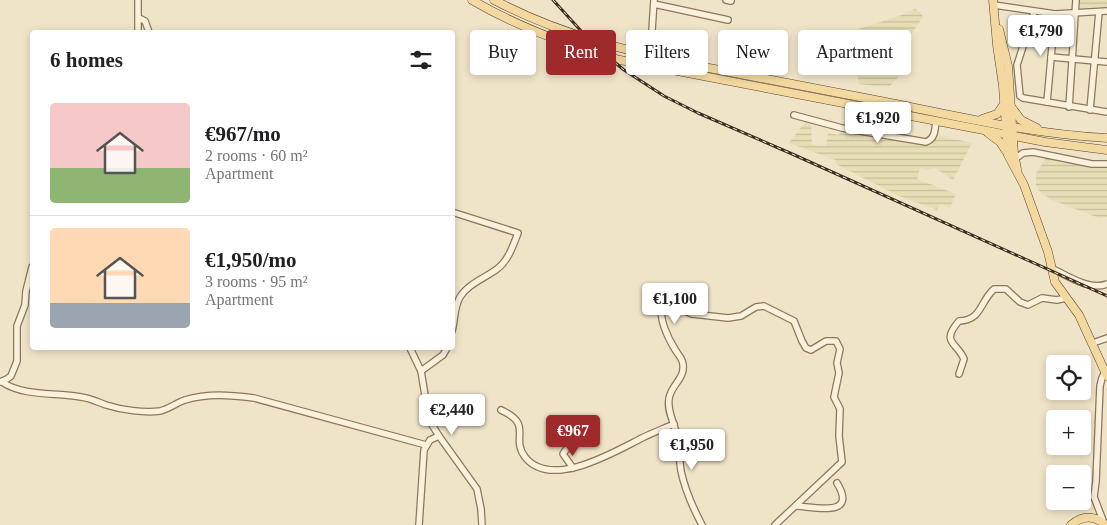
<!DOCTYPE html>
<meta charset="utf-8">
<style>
:root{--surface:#fff;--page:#f6f6f6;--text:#202124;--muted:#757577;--line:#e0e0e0;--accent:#9e2a2b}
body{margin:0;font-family:"Times New Roman",serif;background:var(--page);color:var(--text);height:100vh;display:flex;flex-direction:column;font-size:19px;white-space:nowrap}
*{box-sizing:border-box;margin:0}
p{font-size:16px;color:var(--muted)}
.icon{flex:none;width:28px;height:28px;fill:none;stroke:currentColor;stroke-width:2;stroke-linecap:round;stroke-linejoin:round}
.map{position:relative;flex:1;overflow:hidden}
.side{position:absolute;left:30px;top:30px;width:425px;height:320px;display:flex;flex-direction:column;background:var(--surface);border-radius:5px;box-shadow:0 2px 8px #0003}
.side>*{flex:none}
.guide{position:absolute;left:470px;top:30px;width:475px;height:45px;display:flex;gap:10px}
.fabs{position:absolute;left:1046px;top:355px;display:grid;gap:10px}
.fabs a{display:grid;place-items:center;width:45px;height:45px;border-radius:5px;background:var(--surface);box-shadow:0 2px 8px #0003;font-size:25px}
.price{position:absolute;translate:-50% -42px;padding:0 11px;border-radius:5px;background:#fff;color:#222;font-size:16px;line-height:32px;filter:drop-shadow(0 1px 2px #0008)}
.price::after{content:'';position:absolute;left:50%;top:30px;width:15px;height:11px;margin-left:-8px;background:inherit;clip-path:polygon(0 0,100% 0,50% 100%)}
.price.active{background:var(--accent);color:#fff}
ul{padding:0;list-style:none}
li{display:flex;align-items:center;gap:15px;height:125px;padding:0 20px}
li+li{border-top:1px solid var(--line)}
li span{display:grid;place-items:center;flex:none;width:140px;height:100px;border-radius:5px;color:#555}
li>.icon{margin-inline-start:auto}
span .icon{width:60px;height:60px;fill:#fffc;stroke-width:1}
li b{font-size:21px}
h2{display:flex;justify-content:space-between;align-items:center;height:60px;padding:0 20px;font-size:21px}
.pill{padding:0 18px;border-radius:5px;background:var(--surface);box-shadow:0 2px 8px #0003;font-size:18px;line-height:45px}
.pill.active{background:var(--accent);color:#fff}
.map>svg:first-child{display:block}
.farmland{fill:url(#farmland-rules)}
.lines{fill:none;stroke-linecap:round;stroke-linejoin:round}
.minor-casing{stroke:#8d765c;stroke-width:8}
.major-casing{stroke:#5b4430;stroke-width:9}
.minor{stroke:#faf1dc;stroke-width:5.5}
.major{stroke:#f3d9a0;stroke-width:8}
.rail-casing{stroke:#3d2e20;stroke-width:3}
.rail{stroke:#f7eed8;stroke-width:1;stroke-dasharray:4;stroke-linecap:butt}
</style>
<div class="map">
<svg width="1107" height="525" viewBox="0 0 1107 525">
<defs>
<pattern id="farmland-rules" width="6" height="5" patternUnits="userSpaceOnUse" patternTransform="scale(1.25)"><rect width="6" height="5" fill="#e6deb5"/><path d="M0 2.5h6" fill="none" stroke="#c6bf9b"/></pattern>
</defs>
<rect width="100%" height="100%" fill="#f0e4c8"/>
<!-- farmland -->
<g class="farmland">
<path d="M1078,0H1107V7L1079,8Z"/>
<path d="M915,9L919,11L923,17L910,36L905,65L899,76L889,87L859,84L850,33L855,30L899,16Z"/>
<path d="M806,121L811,122L812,145L826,146L828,133L839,135L840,131L933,141L937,135L972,143L953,180L935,168L926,170L920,168L917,179L956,194L950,208L940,204L937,210L899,196L836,164L835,160L789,143Z"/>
<path d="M1049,157L1107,166V217L1099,218L1052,200L1041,193L1036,186V173L1046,158Z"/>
</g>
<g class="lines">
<!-- minor casing -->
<g class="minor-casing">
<g id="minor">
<path d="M138,0V32"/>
<path d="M726,0L731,1"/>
<path d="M654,4L728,20"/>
<path d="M994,5L1055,14L1107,11"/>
<path d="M1034,12L1017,65L1020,96L1023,98L1107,112"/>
<path d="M139,18L145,21L149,32"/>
<path d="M652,30L654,0"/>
<path d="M1051,57L1107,62"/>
<path d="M1047,102L1055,14"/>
<path d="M1069,107L1076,0"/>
<path d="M1090,110L1099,12"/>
<path d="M794,115L842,128L926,142C935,139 935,130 936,121"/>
<path d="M1015,159L1023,153L1033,152L1092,164H1107"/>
<path d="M452,212L518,233C513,246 508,261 497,269C485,278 468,284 460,297C454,307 455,320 452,331"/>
<path d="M1053,269C1068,276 1090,291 1107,284"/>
<path d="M1093,343L1107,338"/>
<path d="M410,348L421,371L429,420L439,436L477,489L481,509L482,525"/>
<path d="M421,371L443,355L447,348"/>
<path d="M959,374L964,359C957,342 940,343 959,321C982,320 979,303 994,289H1006L1020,302L1028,305L1042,298L1057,300L1066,298"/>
<path d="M0,382L7,379L11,376L17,361V326L25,305L26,291L32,267"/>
<path d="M2,382C25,397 55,392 81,397C90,398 98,402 106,405C122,410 144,413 160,411C169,409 176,403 185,400C208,393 230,395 254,398L426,445"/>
<path d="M501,410C534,425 510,437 525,457C551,490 614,452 642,438C652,433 663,429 674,424"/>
<path d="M573,468L563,454C569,443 583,440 577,426"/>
<path d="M796,506C815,507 858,518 837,483"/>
<path d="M1104,523L1094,497L1096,481L1100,386L1102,378L1105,372"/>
<path d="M419,525L424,450L430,440L439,436"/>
<path d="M702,525C693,508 685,490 681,471C679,458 679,445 676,433C674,421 667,412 669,399C670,386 685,379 683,365C683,359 679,356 676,351C669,340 657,317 663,304L666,303L692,314L728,318L741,316L756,307L764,306L794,321L802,341L806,348L811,350L826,341H836L840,349L837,363L839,373L834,397L840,409L839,436L842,462L775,525"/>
</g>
</g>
<!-- major casing -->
<g class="major-casing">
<g id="major">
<path d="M472,0C518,27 569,46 620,60L1045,142L1107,150"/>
<path d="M494,0C562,36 634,53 709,68C761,78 813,88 865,98C945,113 1026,134 1107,138"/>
<path d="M993,0L997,45L1003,86L1008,155L1024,185L1048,252L1055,282L1079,315L1107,376"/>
<path d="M999,29L1008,66L1014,154L1017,169"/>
<path d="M1012,108L1021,120L1037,128"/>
<path d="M982,119L997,114L1004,104"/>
<path d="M988,133L1000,142L1006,151"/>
<path d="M1071,525C1083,515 1094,515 1106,525"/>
</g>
</g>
<!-- minor -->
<use href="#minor" class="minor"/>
<!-- major -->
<use href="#major" class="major"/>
<!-- rail casing -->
<g class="rail-casing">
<path id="rail" d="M553,0L582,32L602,52L624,70L664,96L698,113L790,153L1107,296"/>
</g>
<!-- rail -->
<use href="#rail" class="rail"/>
</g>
</svg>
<div class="fabs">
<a><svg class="icon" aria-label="locate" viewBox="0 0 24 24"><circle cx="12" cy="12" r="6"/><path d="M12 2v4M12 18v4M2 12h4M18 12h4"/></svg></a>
<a>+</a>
<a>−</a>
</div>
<b class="price" style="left:1041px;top:57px">€1,790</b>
<b class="price" style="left:878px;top:144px">€1,920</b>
<b class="price" style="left:675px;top:325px">€1,100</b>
<b class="price" style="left:452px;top:436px">€2,440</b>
<b class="price active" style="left:573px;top:457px">€967</b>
<b class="price" style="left:692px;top:471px">€1,950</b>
<div class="guide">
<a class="pill">Buy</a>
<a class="pill active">Rent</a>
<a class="pill">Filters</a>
<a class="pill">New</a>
<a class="pill">Apartment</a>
</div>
<section class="side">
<h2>6 homes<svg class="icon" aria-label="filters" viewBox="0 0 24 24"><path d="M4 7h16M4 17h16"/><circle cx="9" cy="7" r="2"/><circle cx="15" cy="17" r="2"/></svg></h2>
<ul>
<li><span style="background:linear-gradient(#f6c9c9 65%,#8fb573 0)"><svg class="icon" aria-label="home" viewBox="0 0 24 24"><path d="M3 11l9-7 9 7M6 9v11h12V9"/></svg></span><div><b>€967/mo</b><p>2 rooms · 60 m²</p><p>Apartment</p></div></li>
<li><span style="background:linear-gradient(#ffd9b3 75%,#9aa5b1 0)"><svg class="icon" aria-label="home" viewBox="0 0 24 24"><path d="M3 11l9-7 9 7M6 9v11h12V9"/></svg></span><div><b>€1,950/mo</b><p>3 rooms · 95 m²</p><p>Apartment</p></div></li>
</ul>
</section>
</div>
